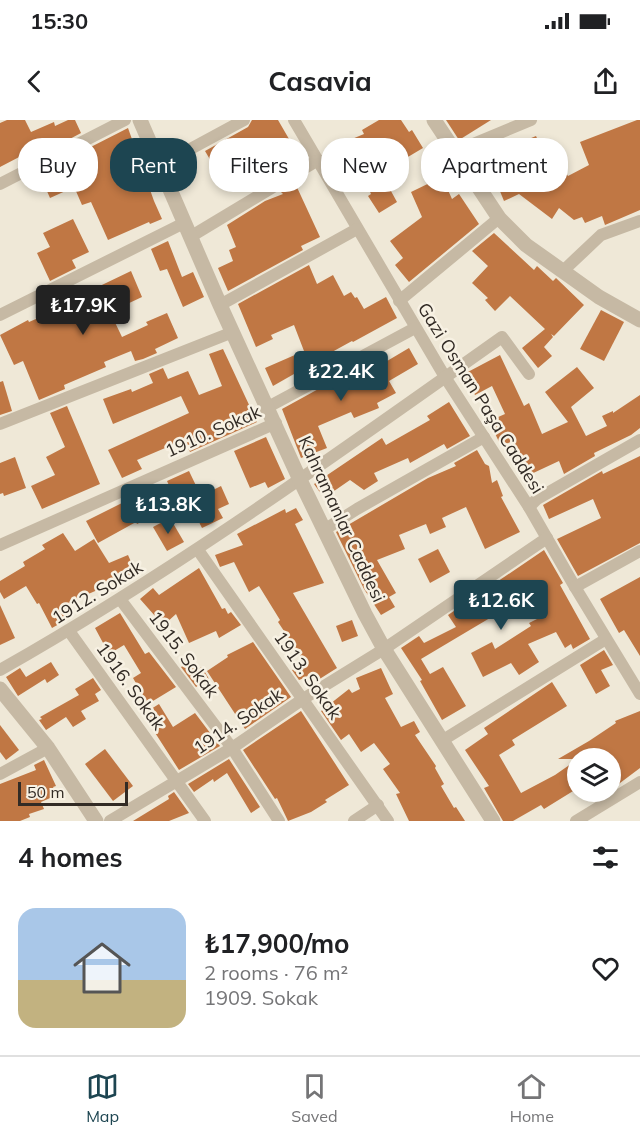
<!DOCTYPE html>
<meta charset="utf-8">
<style>
:root{--surface:#fff;--page:#f2f2f2;--text:#202124;--muted:#757577;--line:#e0e0e0;--accent:#1d4551}
body{margin:0;font-family:Mulish,sans-serif;background:var(--page);color:var(--text);height:100vh;display:flex;flex-direction:column;font-size:22px;white-space:nowrap}
*{box-sizing:border-box;margin:0}
p{font-size:20px;color:var(--muted)}
.icon{flex:none;width:33px;height:33px;fill:none;stroke:currentColor;stroke-width:2;stroke-linecap:round;stroke-linejoin:round}
.map{position:relative;height:701px;overflow:hidden}
.sheet{display:flex;flex-direction:column;background:var(--surface);flex:1}
.sheet>*{flex:none}
.banner{position:absolute;left:18px;top:18px;width:604px;height:54px;display:flex;gap:12px}
.tools{position:absolute;left:567px;top:628px;display:grid;gap:12px}
.tools a{display:grid;place-items:center;width:54px;height:54px;border-radius:50%;background:var(--surface);box-shadow:0 3px 9px #0003;font-size:30px}
.scale{position:absolute;left:18px;bottom:15px;width:110px;box-sizing:border-box;padding-left:6px;border:3px solid #322b25;border-top:0;font-size:16px;line-height:21px;white-space:nowrap;color:#322b25;-webkit-text-stroke:4px #f7f1e3;paint-order:stroke}
.price{position:absolute;translate:-50% -51px;padding:0 14px;border-radius:6px;background:var(--accent);color:#fff;font-size:20px;line-height:39px;filter:drop-shadow(0 2px 3px #0008)}
.price::after{content:'';position:absolute;left:50%;top:36px;width:18px;height:14px;margin-left:-9px;background:inherit;clip-path:polygon(0 0,100% 0,50% 100%)}
.price.selected{background:#222;color:#fff}
ul{padding:0;list-style:none}
li{display:flex;align-items:center;gap:18px;height:150px;padding:0 18px}
li+li{border-top:2px solid var(--line)}
li span{display:grid;place-items:center;flex:none;width:168px;height:120px;border-radius:18px;color:#555}
li>.icon{margin-inline-start:auto}
span .icon{width:72px;height:72px;fill:#fffc;stroke-width:1}
li b{font-size:26px}
h2{display:flex;justify-content:space-between;align-items:center;height:72px;padding:0 18px;font-size:26px}
.chip{padding:0 21px;border-radius:24px;background:var(--surface);box-shadow:0 3px 9px #0003;font-size:21px;line-height:54px}
.chip.selected{background:var(--accent);color:#fff}
.status{display:flex;justify-content:space-between;align-items:center;height:42px;padding:0 30px;background:var(--surface);direction:ltr}
.status svg{height:16px;fill:currentColor}
header{display:flex;justify-content:space-between;align-items:center;height:78px;padding:0 18px;background:var(--surface);font-size:27px;font-weight:700}
.tabs{display:flex;justify-content:space-around;align-items:center;height:84px;border-top:2px solid var(--line);background:var(--surface);font-size:16px;color:var(--muted)}
.tabs a{display:grid;justify-items:center;gap:3px}
.tabs .selected{color:var(--accent)}
.map>svg:first-child{display:block}
.building{fill:#c07744}
.lines{fill:none;stroke-linecap:round;stroke-linejoin:round}
.minor{stroke:#c6b9a4;stroke-width:12}
.tertiary{stroke:#c6b9a4;stroke-width:15}
.labels{text-anchor:middle;dominant-baseline:central;stroke-width:5;stroke-linejoin:round;paint-order:stroke}
.street-label{font-size:18px;fill:#322b25;stroke:#f7f1e3}
</style>
<div class="status"><b>15:30</b><svg viewBox="0 0 49 12"><path d="M0 12V9h3v3zM5 12V6h3v6zM10 12V3h3v9zM15 12V0h3v12zM26 1h20v11H26zM47 4h2v5h-2z"/></svg></div>
<header><svg class="icon" aria-label="back" viewBox="0 0 24 24"><path d="M15 5l-7 7 7 7"/></svg>Casavia<svg class="icon" aria-label="share" viewBox="0 0 24 24"><path d="M12 15V3M7 8l5-5 5 5M5 13v7h14v-7"/></svg></header>
<div class="map">
<svg width="640" height="701" viewBox="0 0 640 701">
<rect width="100%" height="100%" fill="#efe8d7"/>
<!-- building -->
<g class="building">
<path d="M7,0H25L31,12L54,2L55,6L68,0H75L81,13L51,29L48,22L0,47V3Z"/>
<path d="M252,0H278L296,31L271,43L273,47L237,68L222,43L215,48L205,31L248,7Z"/>
<path d="M379,0H401L409,12L412,10L423,28L381,53L397,82L379,93L368,76L371,74L356,40L344,45L335,26L364,14L362,10Z"/>
<path d="M446,0H491L459,20Z"/>
<path d="M637,0H640V90L605,105L602,96L585,103L582,97L574,100L559,88L552,99L519,74L504,81L492,52L485,56L480,45L500,36L506,51L529,34L524,21L536,16L553,53L562,47L568,56L589,45L580,22Z"/>
<path d="M128,8L154,81L162,99L150,104L149,102L108,120L91,82L82,85L72,62L90,54L81,32Z"/>
<path d="M59,43L70,69L50,78L39,53Z"/>
<path d="M442,57L452,79L459,74L479,104L409,162L395,145L403,138L390,121L422,97L411,72Z"/>
<path d="M295,63L320,117L301,126L303,130L228,171L218,148L233,141L229,130L236,127L227,105L265,81L283,74L281,72Z"/>
<path d="M73,99L89,132L72,140L76,148L50,161L37,133L50,127L43,113Z"/>
<path d="M494,113L534,150L537,146L553,161L556,158L584,185L554,216L551,214L553,217L544,227L552,236L538,248L522,228L545,209L510,176L495,191L485,180L488,178L472,163L488,146L472,131Z"/>
<path d="M168,121L182,157L193,152L204,177L183,187L167,149L160,151L151,129Z"/>
<path d="M309,145L317,164L333,155L344,176L351,172L355,178L357,177L364,189L386,177L397,198L353,222L352,221L332,232L314,239L315,242L273,266L265,248L304,231L294,205L271,215L273,219L256,227L238,184Z"/>
<path d="M131,151L142,177L110,192L122,217L148,205L146,202L167,193L178,218L155,229L157,233L143,239L135,241L131,231L104,242L106,247L64,265L65,269L39,280L23,241L14,245L0,215L28,200L29,202L61,188L57,176L77,166L81,175Z"/>
<path d="M601,190L624,202L604,241L580,229Z"/>
<path d="M409,228L418,244L389,261L396,273L377,283L379,288L354,298L351,292L318,306L327,328L301,338L282,289L353,250L360,264L386,250L382,244Z"/>
<path d="M223,229L257,302L190,332L184,320L137,340L142,349L122,358L108,330L189,293L181,276L113,304L103,279L131,269L132,272L153,263L149,254L163,248L168,259L188,251L199,275L222,266L209,234Z"/>
<path d="M500,235L524,286L529,283L542,314L568,302L545,272L577,247L594,268L571,287L586,316L607,306L602,296L613,291V293L640,275V308L631,315L594,333L595,336L564,354L559,341L529,355L513,321L501,326L489,301L505,294L492,266L475,275L464,254Z"/>
<path d="M3,261L12,291L0,295V262Z"/>
<path d="M449,282L470,316L447,329L444,324L410,343L408,338L374,353L378,361L364,370L350,360L324,378L314,364L382,318L386,325L430,300L427,296Z"/>
<path d="M67,286L100,364L42,389L31,366L55,355L46,337L65,327L50,293Z"/>
<path d="M266,317L285,359L268,368L265,362L250,368L234,331Z"/>
<path d="M477,330L485,344L489,346L492,363L497,360L503,376L501,377L520,412L485,429L466,387L442,398L446,407L430,414L426,404L399,415L405,429L377,440L396,473L389,477L395,487L381,495L364,469L336,412L428,358L456,346L454,343Z"/>
<path d="M640,336V423L578,456L557,419L601,398L593,379L549,399L543,385L602,351L603,354Z"/>
<path d="M15,337L26,368L4,376L3,373L0,374V343Z"/>
<path d="M189,351L201,376L221,366L229,384L218,389L223,398L202,408L195,394L185,400L167,361Z"/>
<path d="M144,372L155,395L137,404L136,402L98,423L86,401Z"/>
<path d="M296,388L303,400L295,404L324,463L293,473L337,548L318,560L315,553L299,560L292,550L306,544L278,502L280,500L259,466L249,472L234,442L220,447L215,435L243,425L237,414L285,389L286,393Z"/>
<path d="M170,398L184,422L167,431L153,407Z"/>
<path d="M63,413L75,431L94,419L109,443L128,435L136,453L77,479L78,481L63,490L68,499L52,508L39,483L37,484L26,466L4,479L0,472V461L25,446L23,442L45,429L42,425Z"/>
<path d="M438,429L450,452L430,463L418,439Z"/>
<path d="M544,430L563,463L560,465L590,519L573,529L571,524L565,528L556,512L528,524L539,542L519,555L511,543L483,557L471,533L492,522L495,529L531,506L529,503L543,496L524,464L497,477L505,489L421,539L430,554L443,547L466,586L442,600L420,561L422,560L401,528L419,516L424,523L456,507L448,495Z"/>
<path d="M199,448L222,489L225,488L228,494L231,492L241,505L219,518L216,511L189,523L176,494L166,503L158,494L155,496L140,479L153,468L159,475Z"/>
<path d="M640,457V536L624,510L619,513L600,479Z"/>
<path d="M0,485L15,518L0,525Z"/>
<path d="M120,493L145,534L149,532L176,567L148,584L133,558L141,553L124,525L109,534L95,508Z"/>
<path d="M352,500L358,516L342,522L336,506Z"/>
<path d="M253,522L291,577L245,609L207,551L228,537L227,535Z"/>
<path d="M604,530L613,545L601,550L610,566L596,574L580,545Z"/>
<path d="M191,541L196,550L202,547L209,559L196,567L181,547Z"/>
<path d="M51,542L59,555L47,563L45,559L18,576L6,557L20,548L26,557Z"/>
<path d="M381,548L393,574L385,578L401,607L414,601L420,612L415,615L436,646L435,648L444,664L441,666L454,688L456,687L465,701H409L396,674L400,673L383,649L390,644L374,623L361,632L349,614L341,620L321,591L349,569L352,573L360,569L356,558Z"/>
<path d="M93,558L101,570L95,574L99,581L81,591L86,599L73,607L66,597L46,610L39,600L42,599L40,597L79,575L75,569Z"/>
<path d="M552,562L567,586L512,620L515,625L499,635L521,673L555,655L578,639V668L544,689L541,685L513,701H503L484,668L489,666L465,630L488,614L484,608Z"/>
<path d="M159,584L173,607L195,593L220,626L179,650L143,594Z"/>
<path d="M301,591L349,665L325,680L327,682L311,692L288,701L277,678L275,679L243,630Z"/>
<path d="M640,591V648L616,666L610,658V639H558L589,621L616,603L615,601Z"/>
<path d="M0,605L19,630L6,640L0,632Z"/>
<path d="M105,629L133,666L113,681L85,644Z"/>
<path d="M229,639L260,687L251,693L227,653L214,662L213,659L194,672L188,664Z"/>
<path d="M44,640L56,666L53,667L57,675L41,682L44,689L29,694L30,697L20,701H0V664L36,650L34,645Z"/>
<path d="M174,672L189,693L169,701H133L169,679L168,676Z"/>
</g>
<g class="lines">
<!-- minor -->
<g class="minor">
<path d="M294,0L445,257L529,387L575,467L640,574"/>
<path d="M454,32L531,0"/>
<path d="M159,46L244,0"/>
<path d="M0,64L125,0"/>
<path d="M190,117L318,40"/>
<path d="M564,150L601,115L640,101"/>
<path d="M399,181L499,98"/>
<path d="M220,185L357,109"/>
<path d="M0,195L184,103"/>
<path d="M268,287L415,208"/>
<path d="M0,304L233,212"/>
<path d="M529,387L537,379L640,320"/>
<path d="M324,410L357,389L484,317"/>
<path d="M0,425L276,303"/>
<path d="M198,430L388,701"/>
<path d="M575,467L640,431"/>
<path d="M120,479L232,628L279,701"/>
<path d="M69,511L205,701"/>
<path d="M0,550C175,451 338,333 502,217L529,254"/>
<path d="M443,620L606,519"/>
<path d="M0,654L48,628"/>
<path d="M110,701L232,628L303,579L384,529L547,418"/>
<path d="M354,701L378,685"/>
<path d="M576,701L640,662"/>
</g>
<!-- tertiary -->
<g class="tertiary">
<path d="M140,0L220,185L300,360L365,494L384,529L493,701"/>
<path d="M434,0L499,98L526,125L599,177L640,200"/>
<path d="M0,569L48,628L96,701"/>
</g>
</g>
<g class="labels">
<!-- street labels -->
<g class="street-label">
<text transform="translate(481 278) rotate(58)">Gazi Osman Paşa Caddesi</text>
<text transform="translate(213 311) rotate(-24)">1910. Sokak</text>
<text transform="translate(342 399) rotate(65)">Kahramanlar Caddesi</text>
<text transform="translate(97 472) rotate(-32)">1912. Sokak</text>
<text transform="translate(184 534) rotate(53)">1915. Sokak</text>
<text transform="translate(308 555) rotate(55)">1913. Sokak</text>
<text transform="translate(131 566) rotate(54)">1916. Sokak</text>
<text transform="translate(238 601) rotate(-34)">1914. Sokak</text>
</g>
</g>
</svg>
<div class="tools">
<a><svg class="icon" aria-label="layers" viewBox="0 0 24 24"><path d="M12 4l9 5-9 5-9-5zM3 14l9 5 9-5"/></svg></a>
</div>
<div class="scale">50 m</div>
<b class="price selected" style="left:83px;top:216px">₺17.9K</b>
<b class="price" style="left:341px;top:282px">₺22.4K</b>
<b class="price" style="left:168px;top:415px">₺13.8K</b>
<b class="price" style="left:501px;top:511px">₺12.6K</b>
<div class="banner">
<a class="chip">Buy</a>
<a class="chip selected">Rent</a>
<a class="chip">Filters</a>
<a class="chip">New</a>
<a class="chip">Apartment</a>
</div>
</div>
<section class="sheet">
<h2>4 homes<svg class="icon" aria-label="filters" viewBox="0 0 24 24"><path d="M4 7h16M4 17h16"/><circle cx="9" cy="7" r="2"/><circle cx="15" cy="17" r="2"/></svg></h2>
<ul>
<li><span style="background:linear-gradient(#a9c7e8 60%,#c2b280 0)"><svg class="icon" aria-label="home" viewBox="0 0 24 24"><path d="M3 11l9-7 9 7M6 9v11h12V9"/></svg></span><div><b>₺17,900/mo</b><p>2 rooms · 76 m²</p><p>1909. Sokak</p></div><svg class="icon" aria-label="heart" viewBox="0 0 24 24"><path d="M12 20l-8-8c-3-5 5-10 8-4 3-6 11-1 8 4z"/></svg></li>
</ul>
</section>
<nav class="tabs">
<a class="selected"><svg class="icon" aria-label="map" viewBox="0 0 24 24"><path d="M3 6l6-2 6 2 6-2v14l-6 2-6-2-6 2zM9 4v14M15 6v14"/></svg>Map</a>
<a><svg class="icon" aria-label="saved" viewBox="0 0 24 24"><path d="M7 4h10v16l-5-4-5 4z"/></svg>Saved</a>
<a><svg class="icon" aria-label="home" viewBox="0 0 24 24"><path d="M3 11l9-7 9 7M6 9v11h12V9"/></svg>Home</a>
</nav>
